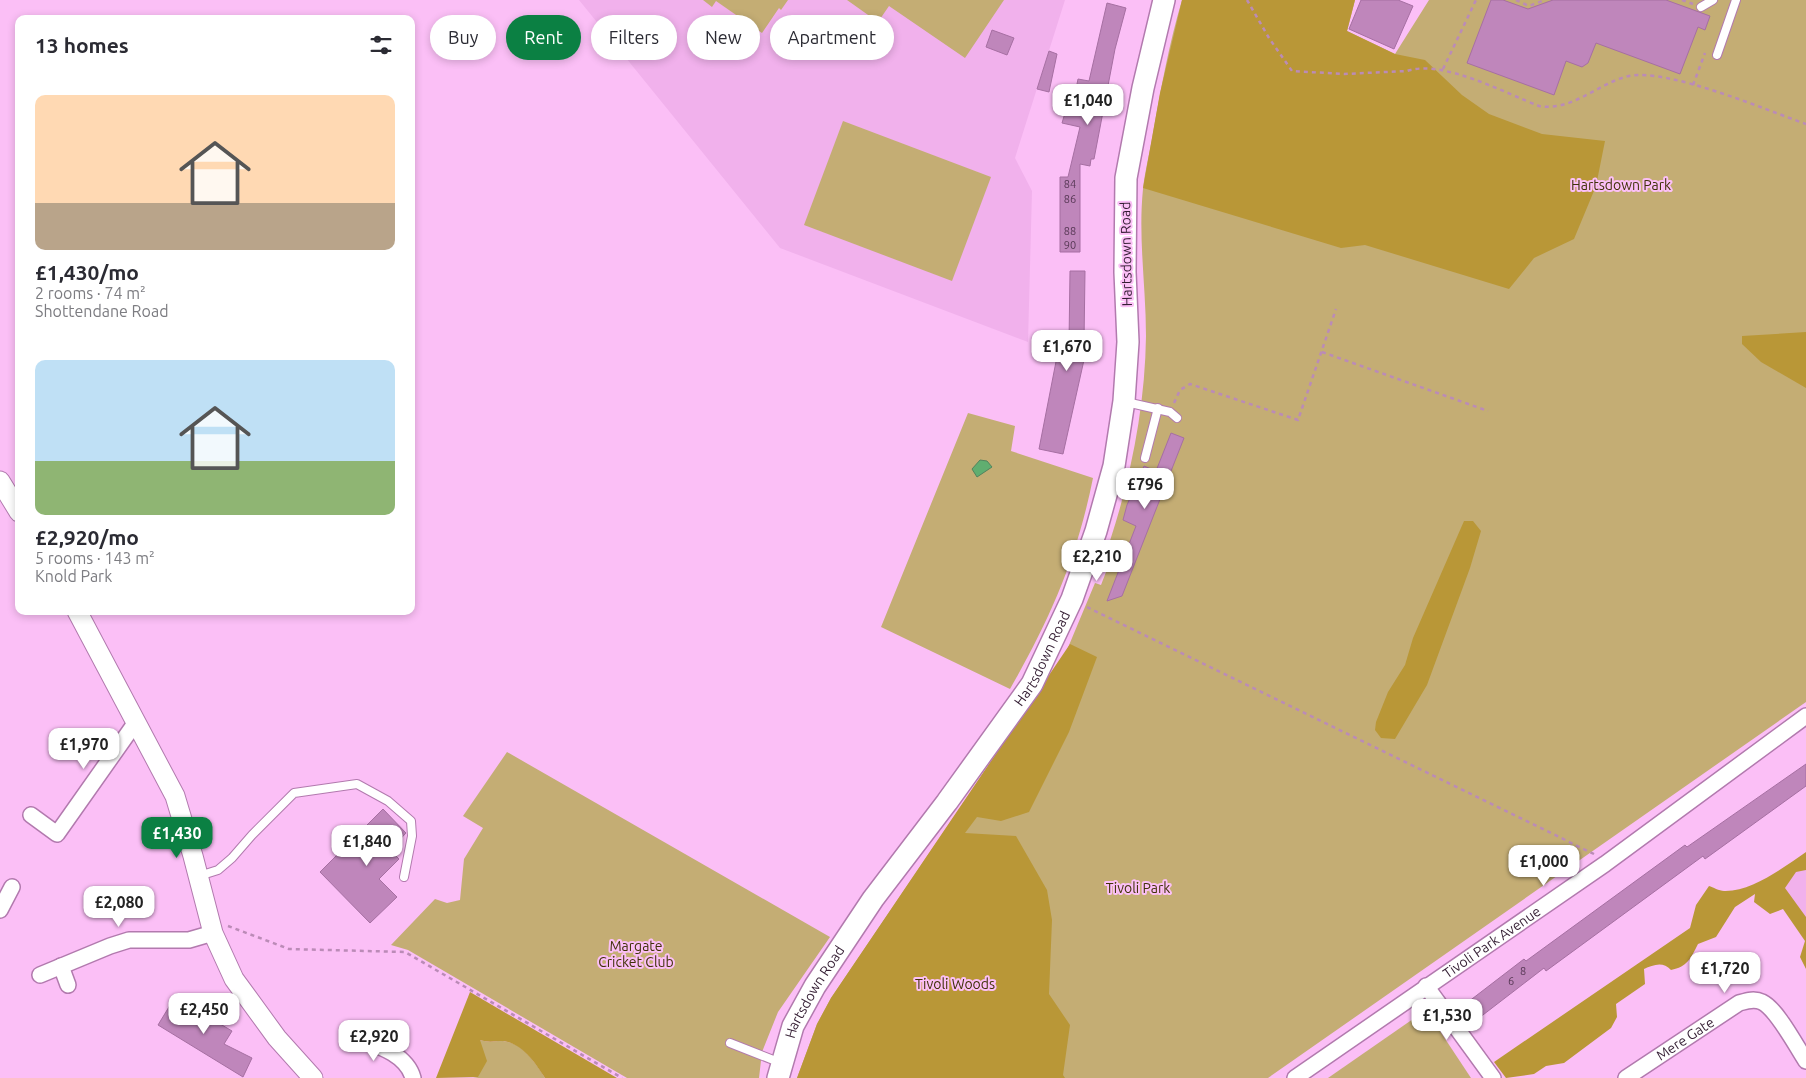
<!DOCTYPE html>
<meta charset="utf-8">
<style>
:root{--surface:#fff;--page:#f2f2f3;--text:#2b2b33;--muted:#7c7c81;--accent:#0b8043}
body{margin:0;font-family:Ubuntu,sans-serif;background:var(--page);color:var(--text);height:100vh;display:flex;flex-direction:column;font-size:19px;white-space:nowrap}
*{box-sizing:border-box;margin:0}
p{font-size:16px;color:var(--muted)}
.icon{flex:none;width:28px;height:28px;fill:none;stroke:currentColor;stroke-width:2;stroke-linecap:round;stroke-linejoin:round}
.map{position:relative;flex:1;overflow:hidden}
.panel{position:absolute;left:15px;top:15px;width:400px;height:600px;display:flex;flex-direction:column;background:var(--surface);border-radius:10px;box-shadow:0 2px 8px #0003}
.panel>*{flex:none}
.hud{position:absolute;left:430px;top:15px;width:475px;height:45px;display:flex;gap:10px}
.price{position:absolute;translate:-50% -42px;padding:0 11px;border-radius:10px;background:#fff;color:#222;font-size:16px;line-height:32px;filter:drop-shadow(0 1px 2px #0008)}
.price::after{content:'';position:absolute;left:50%;top:30px;width:15px;height:11px;margin-left:-8px;background:inherit;clip-path:polygon(0 0,100% 0,50% 100%)}
.price.on{background:var(--accent);color:#fff}
ul{padding:0;list-style:none}
li{display:grid;align-content:center;gap:10px;height:265px;padding:0 20px}
li span{display:grid;place-items:center;height:155px;border-radius:10px;color:#555}
li>.icon{margin-inline-start:auto}
span .icon{width:90px;height:90px;fill:#fffc;stroke-width:1}
li b{font-size:21px}
h2{display:flex;justify-content:space-between;align-items:center;height:60px;padding:0 20px;font-size:21px}
.pill{padding:0 18px;border-radius:22px;background:var(--surface);box-shadow:0 2px 8px #0003;font-size:18px;line-height:45px}
.pill.on{background:var(--accent);color:#fff}
.map>svg:first-child{display:block}
.built{fill:#f1b1ec}
.green{fill:#c4ad74}
.forest{fill:#b99737}
.water{fill:#60ae70;stroke:#53835e}
.building{fill:#bf86bb;stroke:#a66fa2}
.lines{fill:none;stroke-linecap:round;stroke-linejoin:round}
.service-casing{stroke:#b27aae;stroke-width:10}
.minor-casing{stroke:#b27aae;stroke-width:18}
.tertiary-casing{stroke:#b27aae;stroke-width:21}
.secondary-casing{stroke:#b27aae;stroke-width:24}
.path{stroke:#bb8bb7;stroke-width:2.5;stroke-dasharray:4 4;stroke-linecap:butt}
.service{stroke:#fff;stroke-width:8}
.minor{stroke:#fff;stroke-width:15}
.tertiary{stroke:#fff;stroke-width:19}
.secondary{stroke:#fff;stroke-width:21}
.labels{text-anchor:middle;dominant-baseline:central;stroke-width:4;stroke-linejoin:round;paint-order:stroke}
.number-label{font-size:11px;fill:#573855}
.park-label{font-size:14px;fill:#403208;stroke:#fbbff6}
.street-label{font-size:14px;fill:#341e33;stroke:#fbbff6}
</style>
<div class="map">
<svg width="1806" height="1078" viewBox="0 0 1806 1078">
<rect width="100%" height="100%" fill="#fbbff6"/>
<!-- built -->
<g class="built">
<path d="M579,0H1065L1015,158L1032,191L1028,342L780,248Z"/>
<path d="M1806,855V932L1771,880Z"/>
</g>
<!-- green -->
<g class="green">
<path d="M703,0H788L781,10L779,8L762,33L716,1L712,7Z"/>
<path d="M847,0H1004L965,58L889,6L878,22Z"/>
<path d="M1182,0H1355L1347,31L1395,54L1429,0H1806V702L1268,1078H797L817,1024L831,998L1067,650L1095,583L1101,585L1106,572L1100,569C1127,497 1145,415 1146,336C1146,287 1138,238 1143,189C1145,170 1150,152 1153,133C1161,88 1169,44 1182,0Z"/>
<path d="M843,121L991,177L952,281L804,225Z"/>
<path d="M968,413L1015,426L1011,451L1093,478C1077,558 1050,619 1010,689L881,627Z"/>
<path d="M507,752L830,937L778,1012L762,1052L759,1078H627L408,950L391,945L435,899L447,903L460,900L464,859L483,828L463,816Z"/>
<path d="M1426,1010L1471,1078H1328Z"/>
<path d="M480,1040C493,1044 498,1039 508,1042C524,1045 537,1065 545,1078H473L478,1077Z"/>
</g>
<!-- forest -->
<g class="forest">
<path d="M1182,0H1355L1347,31L1395,54L1425,60L1462,95L1489,114L1542,134L1605,141L1596,186L1574,239L1534,258L1509,289L1365,245L1341,248L1143,188L1160,93Z"/>
<path d="M1806,332V388L1761,362L1742,344V336Z"/>
<path d="M1464,521H1473L1481,531L1470,568L1427,685L1395,739L1381,738L1375,730L1376,722L1388,692L1405,665L1413,638Z"/>
<path d="M1070,644L1097,657L1069,732L1029,812L1001,821L977,817L965,833L1016,836L1047,890L1052,920L1049,994L1070,1025L1063,1075L1065,1078H797L817,1024L831,998Z"/>
<path d="M1806,852V870L1796,872L1785,888L1806,917V969L1800,957L1805,941L1783,909L1770,914L1754,902L1755,894L1735,907L1716,937L1698,944C1691,958 1687,967 1671,970C1663,961 1653,965 1644,969L1645,984L1616,1004L1617,1017L1611,1028L1564,1063L1546,1066L1534,1074L1506,1078L1494,1062L1690,928L1696,905L1709,886C1713,887 1719,891 1724,891C1752,892 1784,867 1806,852Z"/>
<path d="M470,992L617,1078H545C536,1064 525,1047 508,1042C500,1039 492,1044 480,1040L487,1061L478,1077L436,1078Z"/>
</g>
<!-- water -->
<path class="water" d="M980,460L987,461L992,467L977,477L972,469Z"/>
<!-- building -->
<g class="building">
<path d="M1361,0H1398L1413,6L1394,49L1349,29Z"/>
<path d="M1491,0H1503L1528,9L1553,0H1666L1710,16L1705,30L1698,27L1680,74L1596,43L1588,63L1582,67L1566,61L1554,95L1467,63Z"/>
<path d="M1107,3L1126,8L1115,49L1094,159H1091L1090,166L1080,164V252H1060V177H1068L1080,127L1062,123L1065,113L1071,114L1078,79L1089,81Z"/>
<path d="M992,30L1014,38L1007,55L986,47Z"/>
<path d="M1049,51L1057,54L1049,92L1037,89Z"/>
<path d="M1070,271H1085L1084,342H1088L1063,454L1039,449L1060,341L1069,343Z"/>
<path d="M1171,433L1184,438L1122,596L1107,601L1136,526L1123,520L1127,505L1144,466L1156,471Z"/>
<path d="M1806,764V786L1705,859L1703,856L1546,971L1544,968L1479,1018L1468,1002L1524,959L1526,961L1685,845L1687,847Z"/>
<path d="M383,809L406,833L390,850L399,859L379,879L397,897L370,923L320,872Z"/>
<path d="M175,997L232,1031L224,1044L252,1058L243,1077L158,1025Z"/>
</g>
<g class="lines">
<!-- service casing -->
<g class="service-casing">
<g id="service">
<path d="M1701,7L1713,0"/>
<path d="M1717,55L1736,0"/>
<path d="M1126,402L1170,412L1177,418"/>
<path d="M1145,458L1158,408"/>
<path d="M199,876L218,870L232,858L252,835L294,793L357,784L388,801L411,821L412,836L404,877"/>
<path d="M730,1043L781,1063"/>
</g>
</g>
<!-- minor casing -->
<g class="minor-casing">
<g id="minor">
<path d="M31,815L57,834L136,722"/>
<path d="M0,910L12,887"/>
<path d="M61,966L68,985"/>
<path d="M40,975L110,946L129,940H189L213,933"/>
<path d="M1426,986L1493,1078"/>
<path d="M349,1035C372,1044 406,1052 413,1078"/>
<path id="s1" d="M1295,1078L1605,864L1806,716"/>
<path id="s2" d="M1626,1078L1739,1003C1746,1001 1754,998 1762,1002C1777,1009 1796,1046 1806,1061"/>
</g>
</g>
<!-- tertiary casing -->
<g class="tertiary-casing">
<g id="tertiary">
<path d="M0,481L19,512"/>
<path d="M77,611L175,796L193,856L213,933L234,979L277,1038L313,1078"/>
</g>
</g>
<!-- secondary casing -->
<g class="secondary-casing">
<g id="secondary">
<path id="s3" d="M778,1078L793,1026L815,986L873,899L947,802L1032,684L1072,599L1096,531L1114,466L1124,401L1128,342L1125,272L1126,178L1143,88L1164,0"/>
</g>
</g>
<!-- path -->
<g class="path">
<path d="M1247,0L1269,38L1292,71L1344,74L1407,71C1442,59 1505,93 1539,106C1572,112 1598,83 1629,76C1668,68 1766,110 1806,124"/>
<path d="M1516,0L1529,6L1545,0"/>
<path d="M1682,0L1693,4"/>
<path d="M1443,69L1476,0"/>
<path d="M1693,85L1705,53"/>
<path d="M1322,352L1488,411"/>
<path d="M1174,403L1180,390L1190,384L1298,420L1336,309"/>
<path d="M1087,607L1594,854"/>
<path d="M228,926L289,949L405,952L622,1078"/>
</g>
<!-- service -->
<use href="#service" class="service"/>
<!-- minor -->
<use href="#minor" class="minor"/>
<!-- tertiary -->
<use href="#tertiary" class="tertiary"/>
<!-- secondary -->
<use href="#secondary" class="secondary"/>
</g>
<g class="labels">
<!-- number labels -->
<g class="number-label">
<text x="1070" y="184">84</text>
<text x="1070" y="199">86</text>
<text x="1070" y="231">88</text>
<text x="1070" y="245">90</text>
<text x="1523" y="971">8</text>
<text x="1511" y="981">6</text>
</g>
<!-- park labels -->
<g class="park-label">
<text x="1621" y="185">Hartsdown Park</text>
<text x="1138" y="888">Tivoli Park</text>
<text x="636" y="946">Margate<tspan x="636" dy="16">Cricket Club</tspan></text>
<text x="955" y="984">Tivoli Woods</text>
</g>
<!-- street labels -->
<g class="street-label">
<text transform="translate(1126 254) rotate(-91)">Hartsdown Road</text>
<text stroke="none"><textPath href="#s3" startOffset="499">Hartsdown Road</textPath></text>
<text stroke="none"><textPath href="#s1" startOffset="239">Tivoli Park Avenue</textPath></text>
<text stroke="none"><textPath href="#s3" startOffset="94">Hartsdown Road</textPath></text>
<text stroke="none"><textPath href="#s2" startOffset="71">Mere Gate</textPath></text>
</g>
</g>
</svg>
<b class="price" style="left:1088px;top:126px">£1,040</b>
<b class="price" style="left:1067px;top:372px">£1,670</b>
<b class="price" style="left:1145px;top:510px">£796</b>
<b class="price" style="left:1097px;top:582px">£2,210</b>
<b class="price" style="left:84px;top:770px">£1,970</b>
<b class="price on" style="left:177px;top:859px">£1,430</b>
<b class="price" style="left:367px;top:867px">£1,840</b>
<b class="price" style="left:1544px;top:887px">£1,000</b>
<b class="price" style="left:119px;top:928px">£2,080</b>
<b class="price" style="left:1725px;top:994px">£1,720</b>
<b class="price" style="left:204px;top:1035px">£2,450</b>
<b class="price" style="left:1447px;top:1041px">£1,530</b>
<b class="price" style="left:374px;top:1062px">£2,920</b>
<div class="hud">
<a class="pill">Buy</a>
<a class="pill on">Rent</a>
<a class="pill">Filters</a>
<a class="pill">New</a>
<a class="pill">Apartment</a>
</div>
<section class="panel">
<h2>13 homes<svg class="icon" aria-label="filters" viewBox="0 0 24 24"><path d="M4 7h16M4 17h16"/><circle cx="9" cy="7" r="2"/><circle cx="15" cy="17" r="2"/></svg></h2>
<ul>
<li><span style="background:linear-gradient(#ffd9b3 70%,#b9a48a 0)"><svg class="icon" aria-label="home" viewBox="0 0 24 24"><path d="M3 11l9-7 9 7M6 9v11h12V9"/></svg></span><div><b>£1,430/mo</b><p>2 rooms · 74 m²</p><p>Shottendane Road</p></div></li>
<li><span style="background:linear-gradient(#bfe0f5 65%,#8fb573 0)"><svg class="icon" aria-label="home" viewBox="0 0 24 24"><path d="M3 11l9-7 9 7M6 9v11h12V9"/></svg></span><div><b>£2,920/mo</b><p>5 rooms · 143 m²</p><p>Knold Park</p></div></li>
</ul>
</section>
</div>
